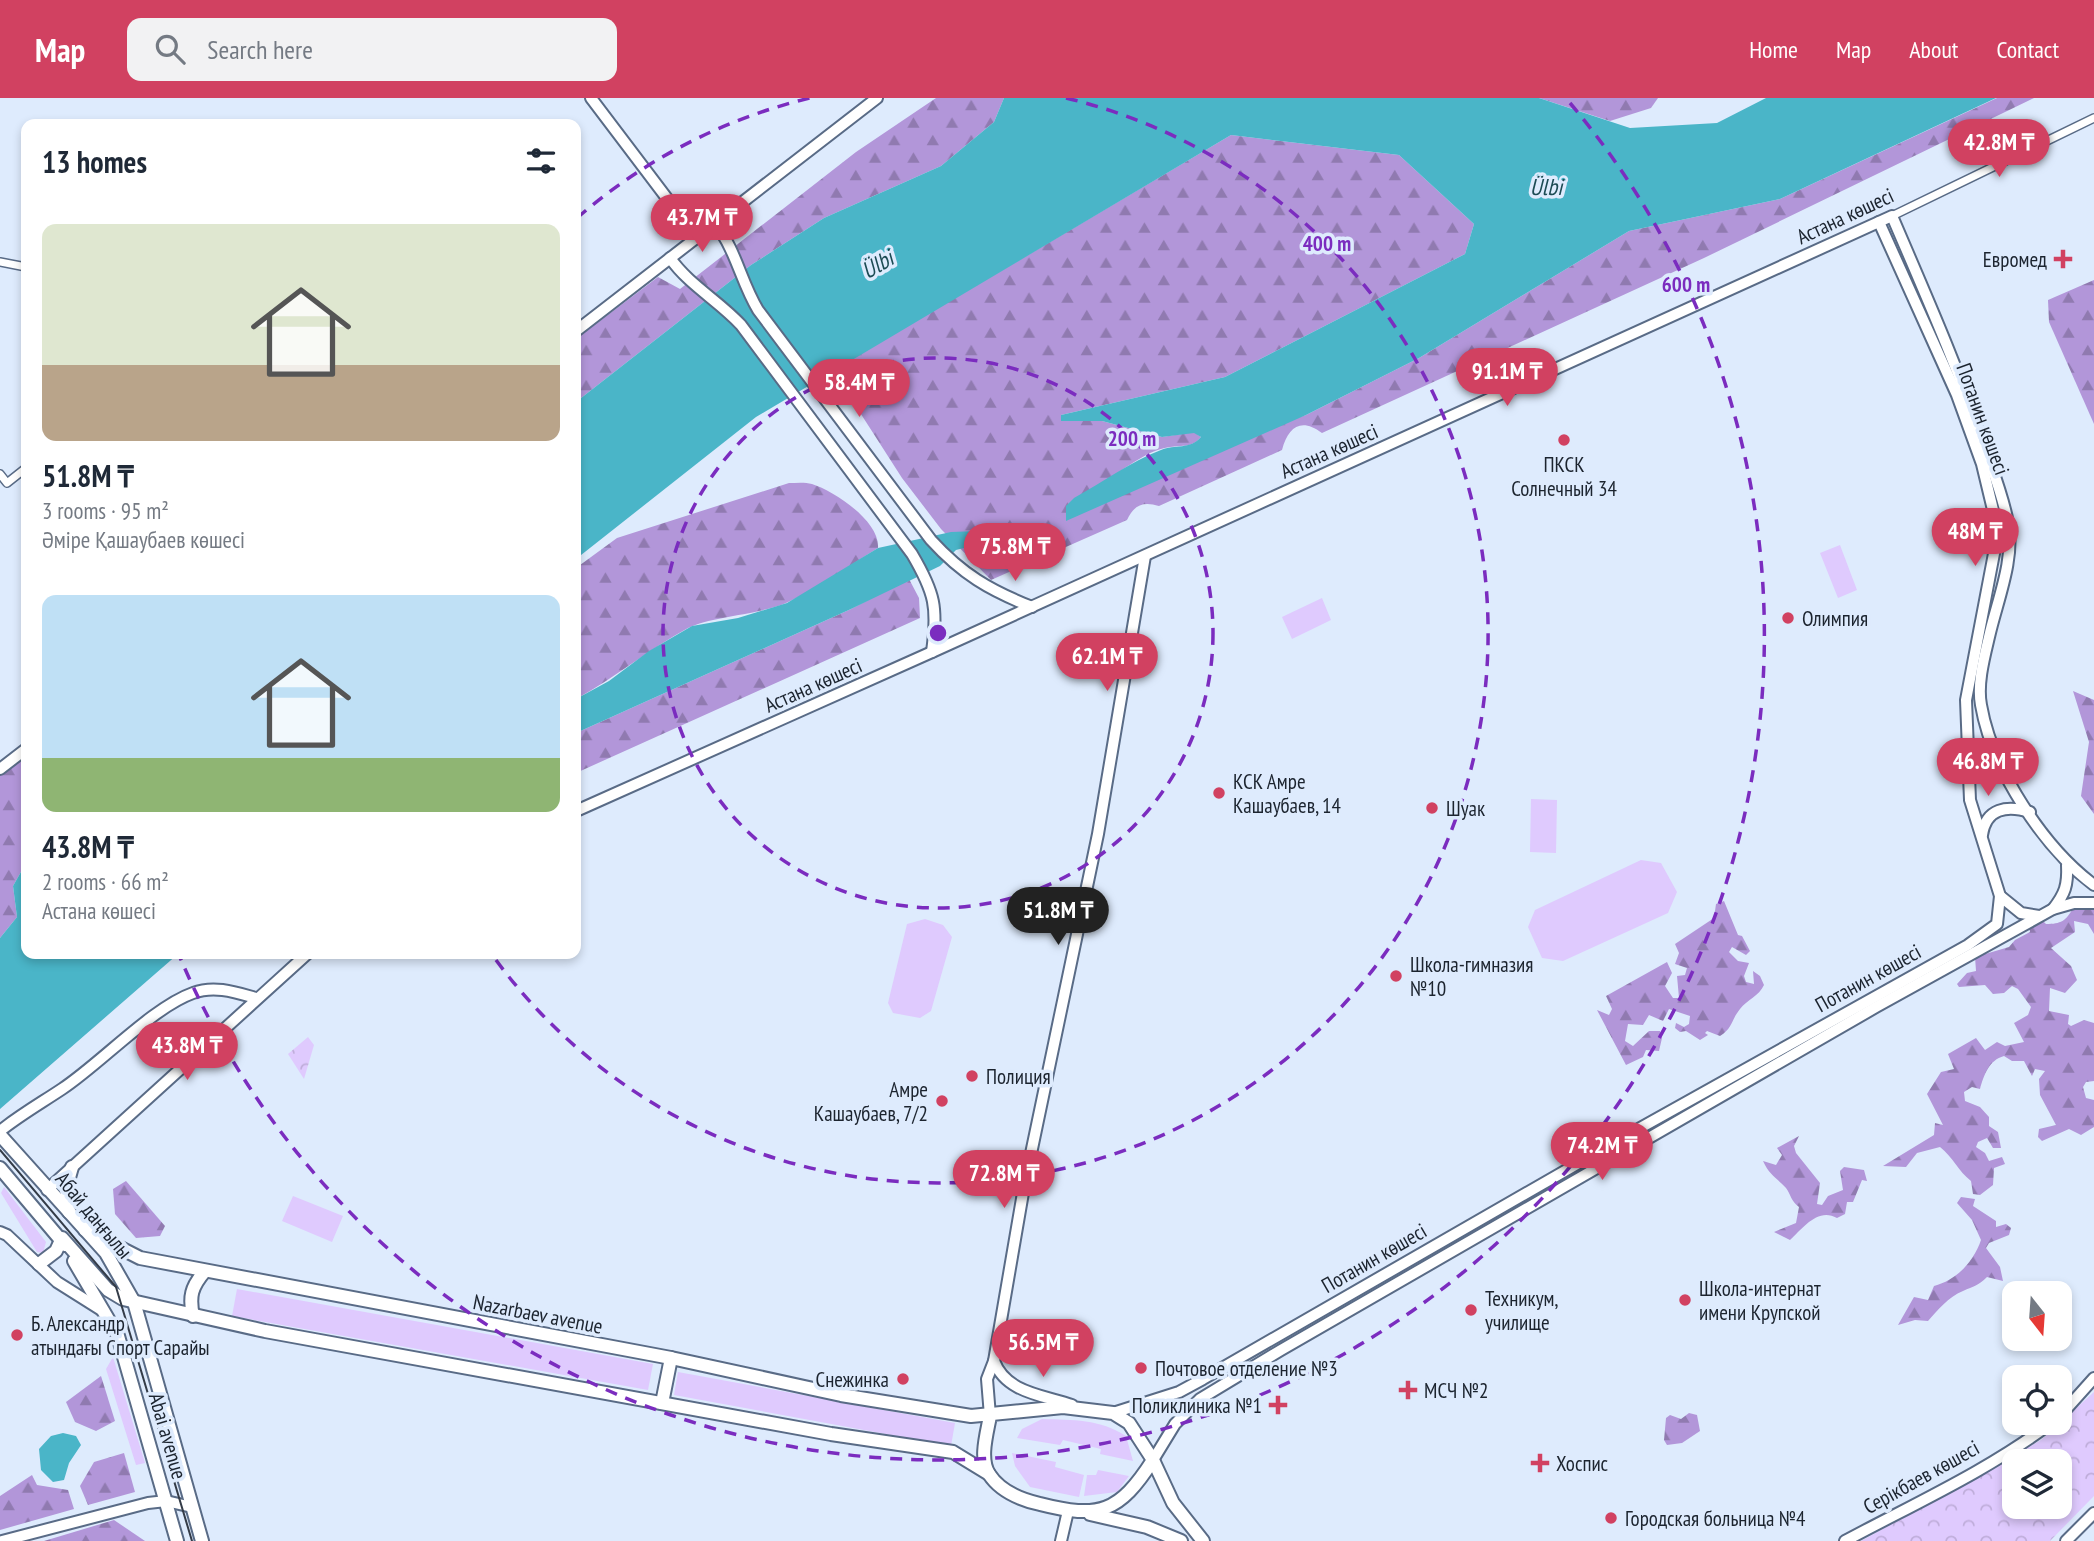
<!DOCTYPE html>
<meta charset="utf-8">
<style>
:root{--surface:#fff;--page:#f2f2f3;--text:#1f2937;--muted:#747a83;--accent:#d14161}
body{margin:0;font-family:"PT Sans Narrow",sans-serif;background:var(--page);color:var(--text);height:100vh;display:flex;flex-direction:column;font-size:26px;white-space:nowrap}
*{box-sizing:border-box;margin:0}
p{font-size:23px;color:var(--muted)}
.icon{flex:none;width:38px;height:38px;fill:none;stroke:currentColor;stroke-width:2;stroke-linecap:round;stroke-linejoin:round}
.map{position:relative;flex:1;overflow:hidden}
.details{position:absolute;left:21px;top:21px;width:560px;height:840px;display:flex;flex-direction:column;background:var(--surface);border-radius:14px;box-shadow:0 4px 10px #0003}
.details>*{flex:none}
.needle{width:46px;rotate:163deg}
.buttons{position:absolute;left:2002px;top:1183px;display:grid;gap:14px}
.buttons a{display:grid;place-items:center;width:70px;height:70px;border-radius:14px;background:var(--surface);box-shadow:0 4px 10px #0003;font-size:35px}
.price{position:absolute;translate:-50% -60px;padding:0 16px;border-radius:24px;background:var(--accent);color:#fff;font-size:23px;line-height:46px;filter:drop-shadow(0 2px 4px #0008)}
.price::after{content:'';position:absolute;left:50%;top:42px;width:21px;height:16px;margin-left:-10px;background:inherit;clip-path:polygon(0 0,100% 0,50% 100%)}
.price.on{background:#222;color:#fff}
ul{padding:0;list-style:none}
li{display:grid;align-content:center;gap:14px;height:371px;padding:0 21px}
li span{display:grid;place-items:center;height:217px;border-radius:14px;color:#555}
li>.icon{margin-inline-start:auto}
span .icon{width:126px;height:126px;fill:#fffc;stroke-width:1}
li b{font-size:30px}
h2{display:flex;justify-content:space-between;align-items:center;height:84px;padding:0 21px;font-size:30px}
header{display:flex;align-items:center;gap:42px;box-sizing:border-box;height:98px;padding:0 35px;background:var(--accent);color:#fff}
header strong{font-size:33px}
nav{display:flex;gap:38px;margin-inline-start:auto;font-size:24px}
.search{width:490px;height:63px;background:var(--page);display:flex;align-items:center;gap:18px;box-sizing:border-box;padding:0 24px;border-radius:14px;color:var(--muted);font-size:26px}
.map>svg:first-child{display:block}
.grass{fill:#dfcafe}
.forest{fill:url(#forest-firs)}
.park{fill:url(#park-crowns);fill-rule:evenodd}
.water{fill:#4ab5c8}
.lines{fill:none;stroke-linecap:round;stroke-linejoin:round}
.street-casing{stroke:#596b86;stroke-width:10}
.secondary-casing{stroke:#596b86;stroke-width:14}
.primary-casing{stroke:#596b86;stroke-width:16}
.street{stroke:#fff;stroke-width:7}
.secondary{stroke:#fff;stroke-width:10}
.primary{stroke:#fff;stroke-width:12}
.tram{stroke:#343c48;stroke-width:2}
.ring{fill:none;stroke:#7b2cbf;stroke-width:3.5;stroke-dasharray:12 9}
.poi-dot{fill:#d14161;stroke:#deebfd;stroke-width:2.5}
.labels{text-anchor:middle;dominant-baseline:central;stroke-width:7;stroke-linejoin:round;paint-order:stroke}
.street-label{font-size:21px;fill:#1c242f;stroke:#deebfd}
.poi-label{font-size:21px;fill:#1c242f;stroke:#deebfd;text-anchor:start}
.water-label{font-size:23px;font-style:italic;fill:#1c4b54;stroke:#deebfd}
.centre{fill:#7b2cbf;stroke:#deebfd;stroke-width:3.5}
.ring-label{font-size:21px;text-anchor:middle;font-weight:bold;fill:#7b2cbf;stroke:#deebfd;stroke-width:7;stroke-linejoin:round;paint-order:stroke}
</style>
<header>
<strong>Map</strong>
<div class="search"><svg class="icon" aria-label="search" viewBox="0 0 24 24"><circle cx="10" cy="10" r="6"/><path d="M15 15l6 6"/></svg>Search here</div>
<nav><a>Home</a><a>Map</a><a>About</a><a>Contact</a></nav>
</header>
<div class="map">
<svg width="2094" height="1443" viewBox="0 0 2094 1443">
<defs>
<pattern id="forest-firs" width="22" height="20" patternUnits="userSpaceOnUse" patternTransform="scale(1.75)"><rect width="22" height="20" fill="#b296d9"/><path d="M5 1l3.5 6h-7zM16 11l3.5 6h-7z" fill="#907ab0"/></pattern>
<pattern id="park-crowns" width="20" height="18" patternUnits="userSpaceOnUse" patternTransform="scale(1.75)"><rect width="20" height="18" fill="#dfcafe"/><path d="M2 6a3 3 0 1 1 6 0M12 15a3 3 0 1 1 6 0" fill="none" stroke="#bfadda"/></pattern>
</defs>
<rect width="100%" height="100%" fill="#deebfd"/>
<!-- grass -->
<g class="grass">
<path d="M1840,447L1857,492L1838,500L1820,455Z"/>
<path d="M1322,500L1331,522L1292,541L1282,519Z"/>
<path d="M1531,701L1557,702L1556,755L1530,754Z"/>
<path d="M1641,762L1661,765L1677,794L1668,815L1563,863L1542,860L1528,829L1535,812Z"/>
<path d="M925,821L943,827L952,839L931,913L920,920L893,915L888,905L907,826Z"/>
<path d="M4,1089L46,1144L43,1155L37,1154L1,1095Z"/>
<path d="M293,1098L343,1118L332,1144L282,1123Z"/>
<path d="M237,1191L653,1266L648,1292L232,1218Z"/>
<path d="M113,1259L145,1365L136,1367L106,1271Z"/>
<path d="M678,1274L955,1325L951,1348L674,1297Z"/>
<path d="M1042,1321C1073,1322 1100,1321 1126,1338L1133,1363L1100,1356L1101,1351L1063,1342L1060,1347L1017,1340L1022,1331Z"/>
<path d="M1012,1355L1056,1364L1055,1369L1084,1377L1079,1399L1030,1389L1015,1368Z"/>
<path d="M1098,1372L1129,1378L1117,1394L1084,1398L1087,1377H1096Z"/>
</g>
<!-- forest -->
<g class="forest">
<path d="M936,0H1004L994,24L941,68L824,120L751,167L576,304V241L658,179L680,191L856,54Z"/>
<path d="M1539,0H1658L1651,10L1610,23Z"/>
<path d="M1997,0H2034L1704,160L1322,335C1301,319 1288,329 1282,352L1159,408C1143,403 1134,407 1127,422L991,482L941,431L902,380L841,285L835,271L1231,37L1399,57L1474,126L1465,156L1225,279L1061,317V323H1102L1162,339L1194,334L1201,339C1192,350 1183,347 1170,349C1148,352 1127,369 1109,381L1306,317L1419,260L1629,133L1780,101Z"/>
<path d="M2094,182V326L2049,224L2048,202Z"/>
<path d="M789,385C796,385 805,384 812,386C834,393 880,423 878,450C848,468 818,491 786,505C758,517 712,518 688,530C649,551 615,580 576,601V470L617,440Z"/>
<path d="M909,481L919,500L920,520L576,675V635L851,511Z"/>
<path d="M2073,593L2094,602V716L2081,698L2089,644Z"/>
<path d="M26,659V765L13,788L17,819L0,840V678Z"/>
<path d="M1724,803L1738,837L1742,838L1750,853L1746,857L1732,849L1729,854L1738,863L1749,865L1744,878L1746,884L1754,886L1753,873L1760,878L1764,887C1759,898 1747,902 1740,911C1731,922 1733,930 1720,938L1707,933L1705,935L1708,937L1700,942L1686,933L1680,934L1675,930L1676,925L1684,929L1689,926L1690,918L1669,911L1663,923L1649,917L1643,927L1628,926L1625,943L1633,948L1649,933H1660L1662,940L1659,953L1646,952L1643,959L1626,967L1597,912L1609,917L1612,911L1606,898L1667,864L1672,875L1665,888L1673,900H1679L1677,878L1685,877L1687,870L1675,866L1679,855L1675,846L1714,820L1716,806Z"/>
<path d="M2083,808L2094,812V836L2088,826L2074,823L2075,834L2051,850L2071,868L2077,882L2065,895L2050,890L2049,913L2069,917L2068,926L2071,928L2084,922L2094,925V983L2086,984L2083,989L2086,1000L2094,1002V1029L2081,1037L2069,1031L2042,1043L2038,1039L2039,1031L2056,1027L2040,997L2039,981L2045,973L2035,971L2032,978L2024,963H2012L2004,958C1989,962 1984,977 1980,991L1972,989L1964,994L1965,1003L1980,1009L1989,1019V1028L1998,1034L2001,1050H1993L1987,1040L1978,1044L1976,1049L1985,1055L1989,1063L2002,1059L2005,1066L1994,1070L1993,1087L1980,1097L1973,1096L1971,1083C1958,1073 1953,1059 1940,1049L1917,1055L1906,1069L1883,1068L1934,1037L1935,1025L1943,1027L1927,996L1941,974L1954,971L1948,956L1976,940L1985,952L1997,944L2005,948L2024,944L2014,925L2028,917L2031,909L2018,891L2012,888L2004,895L1993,896L1985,887L1959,889L1957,886L1967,875L1976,873L1975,859L2009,849L2015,842L2030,834L2029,829L2040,820L2046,826C2061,826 2066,823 2073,810Z"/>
<path d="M1799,1038L1794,1048L1796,1055L1820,1085L1817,1106L1822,1107L1828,1098L1843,1092L1840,1073L1844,1069L1864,1072L1867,1083L1862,1082L1853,1104H1847L1845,1116L1837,1120C1818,1109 1803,1130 1790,1142L1774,1134L1796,1125L1799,1109C1791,1103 1791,1097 1786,1090C1776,1079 1770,1078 1763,1063L1776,1067L1782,1057L1777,1050Z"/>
<path d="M126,1083L165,1128L160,1138L136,1140L115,1116L113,1091Z"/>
<path d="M1961,1099L1975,1101L1973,1108L1996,1123V1129L2006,1126L2011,1130L2009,1137L1989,1145L1986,1150L2000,1169L2003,1183L1987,1179C1978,1188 1974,1188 1963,1193C1948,1199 1938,1212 1928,1223L1915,1222L1898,1227L1914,1199L1928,1202L1934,1188C1957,1182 1974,1163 1981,1142L1972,1122L1957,1105Z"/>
<path d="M101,1278L115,1323L96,1333L75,1324L66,1304Z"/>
<path d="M1689,1315L1697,1317L1700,1333L1682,1345L1667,1347L1664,1342L1666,1320L1670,1317L1681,1321Z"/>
<path d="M124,1355L135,1394L88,1407L80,1388L94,1364Z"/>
<path d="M32,1377L37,1387L68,1392L74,1411L0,1432V1398Z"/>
<path d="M114,1422L145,1443H44Z"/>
</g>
<!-- park -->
<g class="park">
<path d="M308,939L314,947L304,981L288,956Z"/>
<path d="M2094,1294V1398L2050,1443H1861L2041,1342ZM2014,1363H2060V1409H2014Z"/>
</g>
<!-- water -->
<g class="water">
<path d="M1004,0H1539L1630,30L1717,25L1766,0H1996L1780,101L1629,133L1419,260L1306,317L1066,423V408L1074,400C1103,384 1130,364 1161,352C1175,346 1190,352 1201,339L1194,335L1162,339L1102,323H1061V317L1225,279L1465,156L1474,126L1399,57L1231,37L756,319L576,461V304L751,167L824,120L941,68L994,24Z"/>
<path d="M979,433L994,437L991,443L956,452L940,468L851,511L576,635V601L609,583L649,553L692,528L738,520L787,505L878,450L951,434Z"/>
<path d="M26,765V856H178L0,1011V840L17,819L13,788Z"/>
<path d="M63,1335L76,1338L81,1347L69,1365L64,1382L53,1384L41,1372L39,1351L51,1338Z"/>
</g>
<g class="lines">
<!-- street casing -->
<g class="street-casing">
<g id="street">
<path d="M1892,118L2094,20"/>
<path d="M0,164L26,169"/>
<path d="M0,376L7,385L26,370"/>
</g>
</g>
<!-- secondary casing -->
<g class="secondary-casing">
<g id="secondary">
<path d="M591,0L697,140"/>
<path d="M716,127C736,152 741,184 758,212L931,442C962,476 989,492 1032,509"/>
<path d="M670,160C689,187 719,203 741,227L912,456C935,495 938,510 932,554"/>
<path d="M576,233L877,0"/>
<path d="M0,671L26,651"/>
<path d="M576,713L932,554L1892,118C1924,193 1957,267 1983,344C1992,371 2003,397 2008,425C2015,462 1997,503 1989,539C1984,560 1977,586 1981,607C1992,671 2043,749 2094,787"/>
<path d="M1982,737C1986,710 2007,707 2030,714"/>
<path d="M2000,798L2021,815L2039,818"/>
<path d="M2053,811C2065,796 2068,787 2067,767"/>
<path d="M0,1033C20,1017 41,1005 62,991C100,966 153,909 193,895C214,887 235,894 256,900"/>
<path d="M47,1092L307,856"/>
<path d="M0,1134L7,1137L57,1184L103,1213"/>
<path d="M994,1263C1006,1295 1043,1297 1072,1307"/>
<path d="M1113,1315L1179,1294L1203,1281L1624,1039L1968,847L1997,826L2000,798L1970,702L1966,602L1996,445L1994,416L1982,366L1957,297L1879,124"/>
<path d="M990,1318L987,1281L994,1263L1024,1089L1098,736L1145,458"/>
<path d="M2060,1318L2094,1280"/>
<path d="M1153,1362L1175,1326L1200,1301L1281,1252L1876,909L2053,811L2074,805H2094"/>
<path d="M2,1443L148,1405L166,1403L192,1409"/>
<path d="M1061,1443L1068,1413"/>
<path d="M1845,1443C1914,1406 1989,1372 2051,1325"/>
<path d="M2066,1443L2094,1415"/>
</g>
</g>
<!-- primary casing -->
<g class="primary-casing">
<g id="primary">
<path d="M0,1037L106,1155L134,1204L202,1443"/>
<path d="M0,1070L65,1147"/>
<path d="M69,1114L66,1090L72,1069"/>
<path d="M85,1132L140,1160L671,1260L841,1297L971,1318L1063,1309L1113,1315L1129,1325L1153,1362C1119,1415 1099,1421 1040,1406C1022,1402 1000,1393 989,1376C979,1361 987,1335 990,1318"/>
<path d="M74,1163L118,1238L177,1443"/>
<path d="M39,1166L56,1153L62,1140L108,1192L123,1201L265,1233L831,1336L953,1354L989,1376"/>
<path d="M193,1218C189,1199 191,1189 205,1173"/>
<path d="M662,1305L671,1260"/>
<path d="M1153,1362L1173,1405L1203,1443"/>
<path d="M1090,1416L1147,1429L1181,1443"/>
</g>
</g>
<!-- street -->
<use href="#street" class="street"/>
<!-- secondary -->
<use href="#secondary" class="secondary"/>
<!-- primary -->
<use href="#primary" class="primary"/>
<!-- tram -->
<path class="tram" d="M0,1052L116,1189L192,1443"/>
</g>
<!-- distance rings -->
<g class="ring">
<circle cx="938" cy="535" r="275"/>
<path d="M577 120A550 550 0 0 1 810 0M1066 0A550 550 0 1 1 493 858"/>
<path d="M1570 5A825 825 0 1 1 179 857"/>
</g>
<!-- markers -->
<g class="poi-dot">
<path d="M2059.5 150.5h7v7h7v7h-7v7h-7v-7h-7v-7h7z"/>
<circle cx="1564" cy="342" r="7"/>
<circle cx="1788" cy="520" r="7"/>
<circle cx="1219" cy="695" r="7"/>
<circle cx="1432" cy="710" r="7"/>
<circle cx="1396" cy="878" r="7"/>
<circle cx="972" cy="978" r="7"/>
<circle cx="942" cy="1003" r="7"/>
<circle cx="1685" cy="1202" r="7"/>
<circle cx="1471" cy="1212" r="7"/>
<circle cx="17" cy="1237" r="7"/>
<circle cx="1141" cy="1270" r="7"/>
<circle cx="903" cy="1281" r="7"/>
<path d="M1404.5 1281.5h7v7h7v7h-7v7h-7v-7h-7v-7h7z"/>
<path d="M1274.5 1296.5h7v7h7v7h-7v7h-7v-7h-7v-7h7z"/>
<path d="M1536.5 1354.5h7v7h7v7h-7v7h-7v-7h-7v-7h7z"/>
<circle cx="1611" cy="1420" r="7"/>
</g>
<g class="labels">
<!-- street labels -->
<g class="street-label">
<text transform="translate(1845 118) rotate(-25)">Астана көшесі</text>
<text transform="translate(1983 321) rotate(70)">Потанин көшесі</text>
<text transform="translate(1329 353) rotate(-24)">Астана көшесі</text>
<text transform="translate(813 587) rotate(-24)">Астана көшесі</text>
<text transform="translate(1868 880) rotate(-29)">Потанин көшесі</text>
<text transform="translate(94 1117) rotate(50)">Абай даңғылы</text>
<text transform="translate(1374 1160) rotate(-30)">Потанин көшесі</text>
<text transform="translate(538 1216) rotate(11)">Nazarbaev avenue</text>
<text transform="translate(168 1338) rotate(74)">Abai avenue</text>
<text transform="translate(1921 1379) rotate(-29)">Серікбаев көшесі</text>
</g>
<!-- poi labels -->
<g class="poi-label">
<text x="2047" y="161" text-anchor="end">Евромед</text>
<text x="1564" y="366" text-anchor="middle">ПКСК<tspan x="1564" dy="24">Солнечный 34</tspan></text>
<text x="1802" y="520">Олимпия</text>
<text x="1233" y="683">КСК Амре<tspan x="1233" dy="24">Кашаубаев, 14</tspan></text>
<text x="1446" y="710">Шуак</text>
<text x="1410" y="866">Школа-гимназия<tspan x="1410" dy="24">№10</tspan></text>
<text x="986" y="978">Полиция</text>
<text x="928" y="991" text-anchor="end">Амре<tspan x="928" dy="24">Кашаубаев, 7/2</tspan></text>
<text x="1699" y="1190">Школа-интернат<tspan x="1699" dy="24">имени Крупской</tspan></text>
<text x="1485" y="1200">Техникум,<tspan x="1485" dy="24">училище</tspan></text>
<text x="31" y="1225">Б. Александр<tspan x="31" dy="24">атындағы Спорт Сарайы</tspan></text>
<text x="1155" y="1270">Почтовое отделение №3</text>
<text x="889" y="1281" text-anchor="end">Снежинка</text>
<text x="1424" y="1292">МСЧ №2</text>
<text x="1262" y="1307" text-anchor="end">Поликлиника №1</text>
<text x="1556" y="1365">Хоспис</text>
<text x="1625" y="1420">Городская больница №4</text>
</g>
<!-- water labels -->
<g class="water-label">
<text x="1546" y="88">Ülbi</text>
<text transform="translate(877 166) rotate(-30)">Ülbi</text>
</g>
</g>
<circle cx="938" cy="535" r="10" class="centre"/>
<g class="ring-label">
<text x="1327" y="153">400 m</text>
<text x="1686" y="194">600 m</text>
<text x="1132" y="348">200 m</text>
</g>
</svg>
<div class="buttons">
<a><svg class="needle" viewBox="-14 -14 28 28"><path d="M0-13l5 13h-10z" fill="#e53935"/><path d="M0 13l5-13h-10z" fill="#747a83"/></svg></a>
<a><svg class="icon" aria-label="locate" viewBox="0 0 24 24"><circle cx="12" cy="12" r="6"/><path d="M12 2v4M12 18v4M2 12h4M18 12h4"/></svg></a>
<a><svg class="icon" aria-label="layers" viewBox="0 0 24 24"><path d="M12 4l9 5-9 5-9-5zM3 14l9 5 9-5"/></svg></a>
</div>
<b class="price" style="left:1999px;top:81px">42.8M ₸</b>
<b class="price" style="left:702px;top:156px">43.7M ₸</b>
<b class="price" style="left:1507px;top:310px">91.1M ₸</b>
<b class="price" style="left:859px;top:321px">58.4M ₸</b>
<b class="price" style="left:1975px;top:470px">48M ₸</b>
<b class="price" style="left:1015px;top:485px">75.8M ₸</b>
<b class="price" style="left:1107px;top:595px">62.1M ₸</b>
<b class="price" style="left:1988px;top:700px">46.8M ₸</b>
<b class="price on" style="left:1058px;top:849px">51.8M ₸</b>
<b class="price" style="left:187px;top:984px">43.8M ₸</b>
<b class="price" style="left:1602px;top:1084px">74.2M ₸</b>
<b class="price" style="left:1004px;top:1112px">72.8M ₸</b>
<b class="price" style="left:1043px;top:1281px">56.5M ₸</b>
<section class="details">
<h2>13 homes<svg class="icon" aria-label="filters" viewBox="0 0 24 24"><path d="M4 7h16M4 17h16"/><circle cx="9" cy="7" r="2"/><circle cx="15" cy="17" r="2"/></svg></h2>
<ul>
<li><span style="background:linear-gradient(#dfe7d0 65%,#b9a48a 0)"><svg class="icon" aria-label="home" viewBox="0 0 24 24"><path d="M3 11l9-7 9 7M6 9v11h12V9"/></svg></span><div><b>51.8M ₸</b><p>3 rooms · 95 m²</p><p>Әміре Қашаубаев көшесі</p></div></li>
<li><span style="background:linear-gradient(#bfe0f5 75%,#8fb573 0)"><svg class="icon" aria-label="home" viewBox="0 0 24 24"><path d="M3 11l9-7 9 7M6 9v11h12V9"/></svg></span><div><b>43.8M ₸</b><p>2 rooms · 66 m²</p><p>Астана көшесі</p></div></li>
</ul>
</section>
</div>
